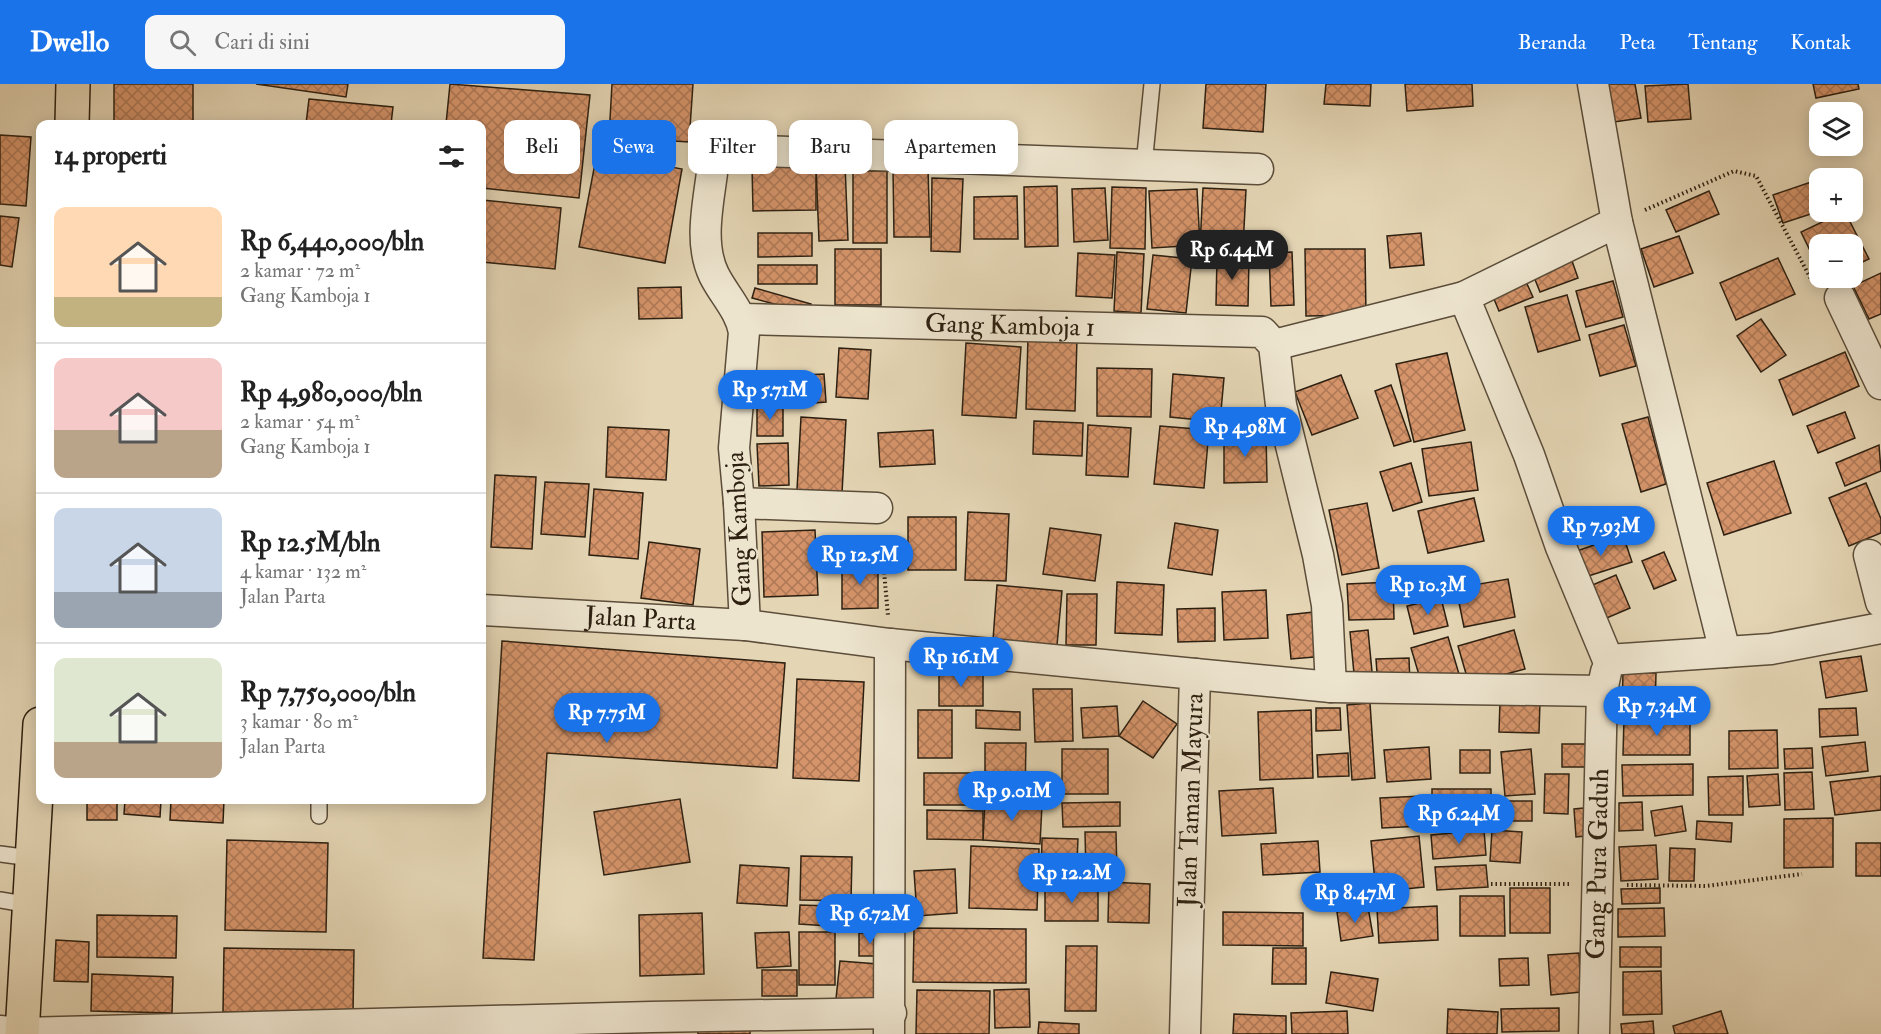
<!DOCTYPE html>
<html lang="id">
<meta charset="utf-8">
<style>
:root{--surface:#fff;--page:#f6f6f6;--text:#222;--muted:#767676;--line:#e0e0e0;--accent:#1a73e8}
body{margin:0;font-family:"IM FELL Double Pica",serif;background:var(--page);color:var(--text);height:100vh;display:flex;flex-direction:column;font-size:22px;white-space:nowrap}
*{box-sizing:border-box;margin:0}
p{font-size:20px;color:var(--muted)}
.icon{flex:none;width:33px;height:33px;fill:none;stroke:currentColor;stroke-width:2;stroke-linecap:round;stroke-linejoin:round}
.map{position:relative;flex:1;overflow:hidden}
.details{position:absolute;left:36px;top:36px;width:450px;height:684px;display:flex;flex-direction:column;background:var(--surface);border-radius:12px;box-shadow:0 3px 15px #0003}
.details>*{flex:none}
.top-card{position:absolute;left:504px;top:36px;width:570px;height:54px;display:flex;gap:12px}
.controls{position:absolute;left:1809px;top:18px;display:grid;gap:12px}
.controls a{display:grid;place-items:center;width:54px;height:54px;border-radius:12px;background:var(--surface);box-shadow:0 3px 15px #0003;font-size:30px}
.price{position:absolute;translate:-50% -51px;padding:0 14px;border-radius:21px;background:var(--accent);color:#fff;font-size:20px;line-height:39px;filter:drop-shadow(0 2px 3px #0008)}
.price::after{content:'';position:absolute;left:50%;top:36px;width:18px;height:14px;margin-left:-9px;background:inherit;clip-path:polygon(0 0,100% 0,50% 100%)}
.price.active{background:#222;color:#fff}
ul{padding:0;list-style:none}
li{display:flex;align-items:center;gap:18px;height:150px;padding:0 18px}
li+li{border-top:2px solid var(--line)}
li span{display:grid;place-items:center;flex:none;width:168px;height:120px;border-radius:12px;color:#555}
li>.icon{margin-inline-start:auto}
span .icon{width:72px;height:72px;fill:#fffc;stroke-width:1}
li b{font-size:26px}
h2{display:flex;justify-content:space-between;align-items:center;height:72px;padding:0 18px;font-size:26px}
.pill{padding:0 21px;border-radius:12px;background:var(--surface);box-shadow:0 3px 15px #0003;font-size:21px;line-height:54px}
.pill.active{background:var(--accent);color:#fff}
header{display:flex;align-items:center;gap:36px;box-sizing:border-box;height:84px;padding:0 30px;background:var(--accent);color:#fff}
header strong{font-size:28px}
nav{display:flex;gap:33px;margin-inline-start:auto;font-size:21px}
.search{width:420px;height:54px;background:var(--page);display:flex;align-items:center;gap:15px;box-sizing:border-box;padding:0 21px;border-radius:12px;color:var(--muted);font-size:22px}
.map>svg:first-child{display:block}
.building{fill:url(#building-cross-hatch);stroke:#2d2011;stroke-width:1.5}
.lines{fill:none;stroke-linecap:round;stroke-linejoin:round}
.lane-casing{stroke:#5b4d3a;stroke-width:18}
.street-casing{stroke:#5b4d3a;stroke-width:33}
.primary-casing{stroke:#2d2011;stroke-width:36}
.path{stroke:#2d2011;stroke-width:4;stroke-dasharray:1.5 3;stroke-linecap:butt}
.lane{stroke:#ede4ce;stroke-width:15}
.street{stroke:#ede4ce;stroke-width:30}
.primary{stroke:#e4d5b4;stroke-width:33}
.labels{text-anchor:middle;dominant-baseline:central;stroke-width:4.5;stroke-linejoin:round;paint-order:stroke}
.street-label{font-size:26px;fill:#2d2011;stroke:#ede4ce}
</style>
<header>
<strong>Dwello</strong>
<div class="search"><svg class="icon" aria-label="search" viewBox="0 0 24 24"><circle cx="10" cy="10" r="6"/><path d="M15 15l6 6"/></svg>Cari di sini</div>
<nav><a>Beranda</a><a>Peta</a><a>Tentang</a><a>Kontak</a></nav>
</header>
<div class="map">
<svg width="1881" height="950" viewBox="0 0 1881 950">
<defs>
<pattern id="building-cross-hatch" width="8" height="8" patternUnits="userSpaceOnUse" patternTransform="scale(1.5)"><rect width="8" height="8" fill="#d5946a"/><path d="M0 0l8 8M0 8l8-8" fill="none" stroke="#ad7856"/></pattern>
</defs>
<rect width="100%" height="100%" fill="#e4d5b4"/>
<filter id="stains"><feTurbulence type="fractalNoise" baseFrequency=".00333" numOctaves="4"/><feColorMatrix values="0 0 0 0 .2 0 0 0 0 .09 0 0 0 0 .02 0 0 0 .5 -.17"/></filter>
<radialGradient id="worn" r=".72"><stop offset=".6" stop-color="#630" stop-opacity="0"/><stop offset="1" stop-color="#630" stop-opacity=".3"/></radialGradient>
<!-- building -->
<g class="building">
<rect x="114" y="0" width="79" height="40"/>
<path d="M256,0H348L346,13Z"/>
<path d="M450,0L590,11L579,114L482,104V40H446Z"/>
<path d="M612,0H693L689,58L609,53Z"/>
<path d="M1206,0H1266L1263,48L1203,44Z"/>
<path d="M1326,0H1371L1370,22L1324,20Z"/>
<path d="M1405,0H1472L1473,22L1407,27Z"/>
<path d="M1607,0H1635L1641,34L1614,38Z"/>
<path d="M1688,0L1691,35L1648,38L1645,2Z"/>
<path d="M1813,0H1858L1859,5L1816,14Z"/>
<path d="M309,15L393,23L391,40H306Z"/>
<path d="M0,51L31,53L26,122L0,120Z"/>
<path d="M597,69L682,85L665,179L579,163Z"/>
<path d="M845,80L848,156L819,157L816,81Z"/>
<path d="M816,81V126L753,127L752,82Z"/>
<path d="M928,85L930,153H894L893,86Z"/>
<rect x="853" y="87" width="34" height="72"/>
<path d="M932,94L963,95L960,168L931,167Z"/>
<path d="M1817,96L1820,127L1783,139L1773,111Z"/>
<path d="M1057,102L1058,162L1025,163L1024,103Z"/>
<path d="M1112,103L1146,104L1145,165L1110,164Z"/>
<path d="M1105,104L1108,156L1074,158L1072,105Z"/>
<path d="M1203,104L1246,106L1243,163L1200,161Z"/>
<path d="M1197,105L1200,161L1152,164L1149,107Z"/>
<path d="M1709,107L1719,130L1676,148L1666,126Z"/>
<path d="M1017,112L1018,155H974V113Z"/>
<path d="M482,116L561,124L555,185L482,178Z"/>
<path d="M1843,128H1845L1869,175L1852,183V160H1820V187L1801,148Z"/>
<path d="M0,132L19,134L12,183L0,181Z"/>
<path d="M758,149H812V172L758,173Z"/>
<path d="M1421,149L1424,181L1390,184L1387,152Z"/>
<path d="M1679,152L1693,189L1654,203L1641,165Z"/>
<rect x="835" y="165" width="46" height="56"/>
<path d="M1305,165H1365L1366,231L1306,232Z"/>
<path d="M1117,168L1144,170L1141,229L1114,227Z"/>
<path d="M1292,168L1294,221L1271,222L1269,169Z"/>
<path d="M1078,169L1115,171L1112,214L1076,212Z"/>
<path d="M1153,171L1192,175L1186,229L1147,225Z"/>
<path d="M1217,172L1249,173L1248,222L1216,221Z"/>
<path d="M1571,174L1578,194L1540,208L1532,188Z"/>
<path d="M1778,174L1795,210L1736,236L1720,199Z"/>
<rect x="758" y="181" width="59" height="19"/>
<path d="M1522,189L1533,213L1499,227L1489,203Z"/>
<path d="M1881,189V230L1869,235L1853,202Z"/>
<path d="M1613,197L1623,233L1586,243L1576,207Z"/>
<path d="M681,203L682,234L639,235L638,204Z"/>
<path d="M755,204L811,220L808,229L752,214Z"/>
<path d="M1567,211L1580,256L1538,268L1525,223Z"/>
<path d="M1761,235L1786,271L1761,288L1737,252Z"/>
<path d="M1624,241L1636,282L1600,292L1589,251Z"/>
<path d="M1028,253L1077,254L1075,327L1026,325Z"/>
<path d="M966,259L1021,263L1016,334L962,331Z"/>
<path d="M839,264L871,266L868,315L836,313Z"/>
<path d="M1845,268L1859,302L1793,331L1779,296Z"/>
<path d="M1447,269L1465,346L1414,358L1396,280Z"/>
<path d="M1097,284L1152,285L1151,333L1097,332Z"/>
<path d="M824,290L826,318L787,321L785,292Z"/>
<path d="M1173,290L1224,294L1220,338L1170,333Z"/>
<path d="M1341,291L1358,334L1312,351L1295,308Z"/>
<path d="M1391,301L1411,357L1394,362L1375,307Z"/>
<rect x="757" y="322" width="26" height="30"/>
<path d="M1845,328L1855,354L1818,369L1807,342Z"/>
<path d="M801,333L846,336L842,409L797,406Z"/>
<path d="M1648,333L1666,400L1641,408L1622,340Z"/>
<path d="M1034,337L1083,339L1082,372L1033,370Z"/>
<path d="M1088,341L1131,344L1128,393L1086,391Z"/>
<path d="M1160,342L1209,346L1204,404L1154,400Z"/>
<path d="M608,343L669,346L666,396L606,393Z"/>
<path d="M933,346L935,380L880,383L878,349Z"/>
<path d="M1266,349L1267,398L1224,399V350Z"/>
<path d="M1471,358L1478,406L1429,412L1422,365Z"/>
<path d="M788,359L789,401L759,402L757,360Z"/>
<path d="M1879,361L1881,387L1845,402L1836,379Z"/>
<path d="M1774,377L1791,429L1724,451L1707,399Z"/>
<path d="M1411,379L1422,418L1393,427L1380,388Z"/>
<path d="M495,391L536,393L532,465L491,463Z"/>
<path d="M545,398L589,400L585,453L541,450Z"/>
<path d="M1866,399L1881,435V449L1849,462L1829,414Z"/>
<path d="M594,405L643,409L638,475L589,471Z"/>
<path d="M1474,414L1484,457L1428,469L1418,427Z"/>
<path d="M1367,419L1379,484L1342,491L1329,426Z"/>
<path d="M968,428L1009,430L1006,497L965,496Z"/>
<rect x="908" y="433" width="48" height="53"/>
<path d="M1175,439L1218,446L1212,491L1168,484Z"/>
<path d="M1050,444L1101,451L1095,497L1043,490Z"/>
<path d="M815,446L818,511L764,513L762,448Z"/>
<path d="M1623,451L1632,478L1579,495L1571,469Z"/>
<path d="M649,458L700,465L693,521L641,514Z"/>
<path d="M1664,468L1676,496L1654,505L1642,477Z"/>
<path d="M842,479H878V524L842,525Z"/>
<path d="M1616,491L1630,524L1602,536L1588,503Z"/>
<path d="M1508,495L1515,533L1464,543L1456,504Z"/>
<path d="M1117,498L1164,501L1162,551L1115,549Z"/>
<path d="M1393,498L1394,535L1349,536L1347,500Z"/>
<path d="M997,501L1062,507L1057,561L993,556Z"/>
<path d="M1266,506L1268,554L1224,556L1222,508Z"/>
<path d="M1067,510H1097L1096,561H1066Z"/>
<path d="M1441,514L1448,542L1414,550L1407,522Z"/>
<path d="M1215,524V557L1178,558L1177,525Z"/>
<path d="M1322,527L1326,572L1291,575L1287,531Z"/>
<path d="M1368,546L1373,598L1355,600L1350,548Z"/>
<path d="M1514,546L1525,585L1469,600L1458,562Z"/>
<path d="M1448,553L1459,590L1422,601L1411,564Z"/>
<path d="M502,557L785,579L777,684L547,669L534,876L483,874Z"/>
<path d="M1861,572L1867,607L1826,614L1820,578Z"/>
<path d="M1409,574L1410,601L1378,603L1376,575Z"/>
<rect x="939" y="586" width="44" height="36"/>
<path d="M1623,588L1656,589L1655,629L1622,628Z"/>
<path d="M797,595L864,598L859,697L793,694Z"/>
<path d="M1033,605H1072L1073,657L1035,658Z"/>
<path d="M1143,617L1177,640L1153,674L1119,652Z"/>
<path d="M1500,617L1540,618L1539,649L1499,648Z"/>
<path d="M1370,619L1375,694L1352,696L1347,621Z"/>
<path d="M1117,622L1119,652L1083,654L1081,624Z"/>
<path d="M1316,624H1340L1341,646L1316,647Z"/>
<path d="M1856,624L1858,651L1820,653L1819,625Z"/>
<rect x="918" y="626" width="34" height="48"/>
<path d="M976,626L1020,628V646L976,644Z"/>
<path d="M1311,626L1313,694L1260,696L1258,628Z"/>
<path d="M1624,634H1690V671H1623Z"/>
<path d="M1777,646L1778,684L1729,685V647Z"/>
<path d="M1865,658L1868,687L1826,692L1822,663Z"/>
<path d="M985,659H1026L1025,712L985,711Z"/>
<path d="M1562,660H1594L1593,683H1562Z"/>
<path d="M1429,663L1431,695L1387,698L1384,666Z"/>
<path d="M1812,664L1813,684L1785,685L1784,665Z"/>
<rect x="1062" y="665" width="46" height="45"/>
<path d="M1531,665L1535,710L1505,712L1501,668Z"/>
<rect x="1460" y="666" width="30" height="23"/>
<path d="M1348,669L1349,692L1318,693L1317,671Z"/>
<path d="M1693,680V711L1623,712L1622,681Z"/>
<path d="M1812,688L1814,725L1785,726L1784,689Z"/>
<rect x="924" y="689" width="51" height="32"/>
<path d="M1545,690H1569L1568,730L1544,729Z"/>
<path d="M1778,690L1780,721L1749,723L1747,692Z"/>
<path d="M1743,692V731H1709L1708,693Z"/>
<path d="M1881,692V726L1835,731L1830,698Z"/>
<path d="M1273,704L1276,749L1222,752L1219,707Z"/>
<rect x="1432" y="705" width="59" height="31"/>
<path d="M1422,712L1423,742L1382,744L1380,714Z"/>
<path d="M680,715L690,778L604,791L594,728Z"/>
<rect x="87" y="716" width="30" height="20"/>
<path d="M125,716H161L160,733L124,730Z"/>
<path d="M171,716H224L223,739L170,736Z"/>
<path d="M985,717L1042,721L1040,760L983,756Z"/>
<rect x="1500" y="717" width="32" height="20"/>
<path d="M1120,718V742L1063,743L1062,719Z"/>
<path d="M1642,718L1643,746L1619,747V719Z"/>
<path d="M1682,722L1686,747L1655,752L1651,727Z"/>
<path d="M1594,723L1597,751L1576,753L1574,725Z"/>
<path d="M927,726L983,727V756L927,755Z"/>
<path d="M1833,734V783L1784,784V735Z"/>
<path d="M1697,737L1732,739L1731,758L1696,755Z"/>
<path d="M1484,746L1486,771L1433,775L1431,751Z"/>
<path d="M1492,746L1522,748L1520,779L1490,777Z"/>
<path d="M1085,748H1116L1117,790L1086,791Z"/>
<path d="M1419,752L1424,803L1376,808L1371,757Z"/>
<path d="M1042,754L1078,755L1076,799L1041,798Z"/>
<path d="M227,756L328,759L326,848L225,846Z"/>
<path d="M1318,757L1320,788L1263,791L1261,760Z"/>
<rect x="1856" y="759" width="25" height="33"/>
<path d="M1656,761L1658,795L1621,797L1619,763Z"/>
<path d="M971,762L1039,765L1037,826L969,824Z"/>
<path d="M1670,764L1695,765L1694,797H1669Z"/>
<path d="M801,772L852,773L851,817L800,816Z"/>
<path d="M740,781L789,784L787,822L737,819Z"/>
<path d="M1486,781L1488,803L1437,806L1435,783Z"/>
<path d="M955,785L957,829L917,832L914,787Z"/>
<path d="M1109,798L1150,800L1149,839L1108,838Z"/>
<rect x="1045" y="803" width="53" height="34"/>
<rect x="1510" y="804" width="40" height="45"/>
<path d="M1660,804V819L1622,820L1621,805Z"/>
<path d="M1460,812H1504L1505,852H1460Z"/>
<path d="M800,821L830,822L829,842L799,840Z"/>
<path d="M1437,822L1438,856L1379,859L1377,825Z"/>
<path d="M1368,823L1373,852L1341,857L1337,828Z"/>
<path d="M1664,824L1665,852L1618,853V825Z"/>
<path d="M1223,828L1303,829V862L1223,861Z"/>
<path d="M702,829L704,890L640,892L639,831Z"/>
<path d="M97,831L177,832L176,874L97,873Z"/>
<path d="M914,844L1026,845V899L913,898Z"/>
<path d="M789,848L791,882L757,884L755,849Z"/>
<rect x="799" y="848" width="36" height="53"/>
<rect x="859" y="849" width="23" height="23"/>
<path d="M56,856L89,858L88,898L54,897Z"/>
<path d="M1066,862H1097L1096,927H1065Z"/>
<rect x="1620" y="863" width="41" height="20"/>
<path d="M224,864L354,866L353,930L223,928Z"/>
<path d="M1273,864H1306V900H1272Z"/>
<path d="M1579,869L1581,908L1551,911L1548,871Z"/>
<path d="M1528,874L1529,901L1500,902L1499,875Z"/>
<path d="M840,877L878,880L874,927L835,924Z"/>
<rect x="762" y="886" width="35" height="26"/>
<path d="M1661,887L1662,930L1623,931V888Z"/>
<path d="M1331,888L1378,895L1373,927L1326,919Z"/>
<path d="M92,890L173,893L172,929L91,927Z"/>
<path d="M1029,905L1030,943L995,944L994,906Z"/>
<path d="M917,906L990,907L989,950H916Z"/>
<path d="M1559,924V947L1502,948L1501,925Z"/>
<path d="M1448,925L1498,928L1497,950H1447Z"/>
<path d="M1347,927L1348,950H1292L1291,929Z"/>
<path d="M1721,927L1728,950H1675L1673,942Z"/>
<path d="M1234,930L1286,932V950H1233Z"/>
<rect x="698" y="937" width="52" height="13"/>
<path d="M1653,937L1654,950H1622L1621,940Z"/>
<path d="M1039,938L1079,940V950H1038Z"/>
</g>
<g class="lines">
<!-- lane casing -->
<g class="lane-casing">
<g id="lane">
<path d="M1144,81L1152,0"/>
<path d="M319,732V716"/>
<path d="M0,770L31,774"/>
<path d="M0,816L30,821"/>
</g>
</g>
<!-- street casing -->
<g class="street-casing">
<g id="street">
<path d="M1593,0L1617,138L1464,213L1529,371L1561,463L1608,576"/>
<path d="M1617,138L1725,568"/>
<path d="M1840,214L1881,300"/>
<path id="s1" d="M742,235L1262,248L1274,261L1281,321L1318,471L1327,521L1331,603"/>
<path d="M1274,261L1464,213"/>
<path d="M739,419L877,424"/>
<path d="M1869,471L1881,518"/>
<path id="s2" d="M482,526L745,541L890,560L1195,590L1185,950"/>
<path d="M745,541L739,419L734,364L744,248C740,226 724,211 714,191C698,158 709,117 713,81L717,73L735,66L1258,85"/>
<path d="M1608,576L1771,565L1881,544"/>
<path d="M1195,590L1331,603L1602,607"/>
<path d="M0,947L22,949L651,933L891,929"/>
<path d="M889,950L890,560"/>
<path id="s3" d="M1594,950L1602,607L1606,588"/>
</g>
</g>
<!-- primary casing -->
<g class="primary-casing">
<g id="primary">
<path d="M72,40L73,0"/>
<path d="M22,950L40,640"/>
</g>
</g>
<!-- path -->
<g class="path">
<path d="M1645,126L1734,87L1756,92L1811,195L1817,199"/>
<path d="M881,453L888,532"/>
<path d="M1491,800H1569"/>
<path d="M1627,801L1706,802L1802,790"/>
</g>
<!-- lane -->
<use href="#lane" class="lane"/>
<!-- street -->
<use href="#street" class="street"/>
<!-- primary -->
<use href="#primary" class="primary"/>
</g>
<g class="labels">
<!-- street labels -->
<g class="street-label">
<text stroke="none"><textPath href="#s1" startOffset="268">Gang Kamboja 1</textPath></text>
<text transform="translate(739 445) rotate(-93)">Gang Kamboja</text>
<text stroke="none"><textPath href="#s2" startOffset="159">Jalan Parta</textPath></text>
<text transform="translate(1191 716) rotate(-88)">Jalan Taman Mayura</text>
<text stroke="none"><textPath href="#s3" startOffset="170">Gang Pura Gaduh</textPath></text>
</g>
</g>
<rect width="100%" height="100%" filter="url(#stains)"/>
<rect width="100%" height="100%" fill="url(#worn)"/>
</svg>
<div class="controls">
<a><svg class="icon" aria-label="layers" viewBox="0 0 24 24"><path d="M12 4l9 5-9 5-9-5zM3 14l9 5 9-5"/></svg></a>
<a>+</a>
<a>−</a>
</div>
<b class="price active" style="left:1232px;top:197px">Rp 6.44M</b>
<b class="price" style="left:770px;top:337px">Rp 5.71M</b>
<b class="price" style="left:1245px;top:374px">Rp 4.98M</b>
<b class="price" style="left:1601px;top:473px">Rp 7.93M</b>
<b class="price" style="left:860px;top:502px">Rp 12.5M</b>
<b class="price" style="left:1428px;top:532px">Rp 10.3M</b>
<b class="price" style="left:961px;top:604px">Rp 16.1M</b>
<b class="price" style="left:1657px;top:653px">Rp 7.34M</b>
<b class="price" style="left:607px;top:660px">Rp 7.75M</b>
<b class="price" style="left:1012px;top:738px">Rp 9.01M</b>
<b class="price" style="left:1459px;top:761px">Rp 6.24M</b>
<b class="price" style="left:1072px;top:820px">Rp 12.2M</b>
<b class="price" style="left:1355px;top:840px">Rp 8.47M</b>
<b class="price" style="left:870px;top:861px">Rp 6.72M</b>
<div class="top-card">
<a class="pill">Beli</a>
<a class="pill active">Sewa</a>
<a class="pill">Filter</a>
<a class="pill">Baru</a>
<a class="pill">Apartemen</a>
</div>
<section class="details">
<h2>14 properti<svg class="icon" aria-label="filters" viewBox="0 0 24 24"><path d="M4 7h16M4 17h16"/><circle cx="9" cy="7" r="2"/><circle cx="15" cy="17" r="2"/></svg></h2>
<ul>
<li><span style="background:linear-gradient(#ffd9b3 75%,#c2b280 0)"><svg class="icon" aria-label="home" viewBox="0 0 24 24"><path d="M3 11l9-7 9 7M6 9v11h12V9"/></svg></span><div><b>Rp 6,440,000/bln</b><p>2 kamar · 72 m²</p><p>Gang Kamboja 1</p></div></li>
<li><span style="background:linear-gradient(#f6c9c9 60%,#b9a48a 0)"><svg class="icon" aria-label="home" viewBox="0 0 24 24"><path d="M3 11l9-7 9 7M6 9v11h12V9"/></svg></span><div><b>Rp 4,980,000/bln</b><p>2 kamar · 54 m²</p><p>Gang Kamboja 1</p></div></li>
<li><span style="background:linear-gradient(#c9d6e8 70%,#9aa5b1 0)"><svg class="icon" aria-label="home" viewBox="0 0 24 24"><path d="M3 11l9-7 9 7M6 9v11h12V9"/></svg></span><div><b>Rp 12.5M/bln</b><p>4 kamar · 132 m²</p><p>Jalan Parta</p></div></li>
<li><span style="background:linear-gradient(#dfe7d0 70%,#b9a48a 0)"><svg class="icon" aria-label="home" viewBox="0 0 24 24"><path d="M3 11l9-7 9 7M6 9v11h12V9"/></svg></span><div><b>Rp 7,750,000/bln</b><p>3 kamar · 80 m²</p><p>Jalan Parta</p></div></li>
</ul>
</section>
</div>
